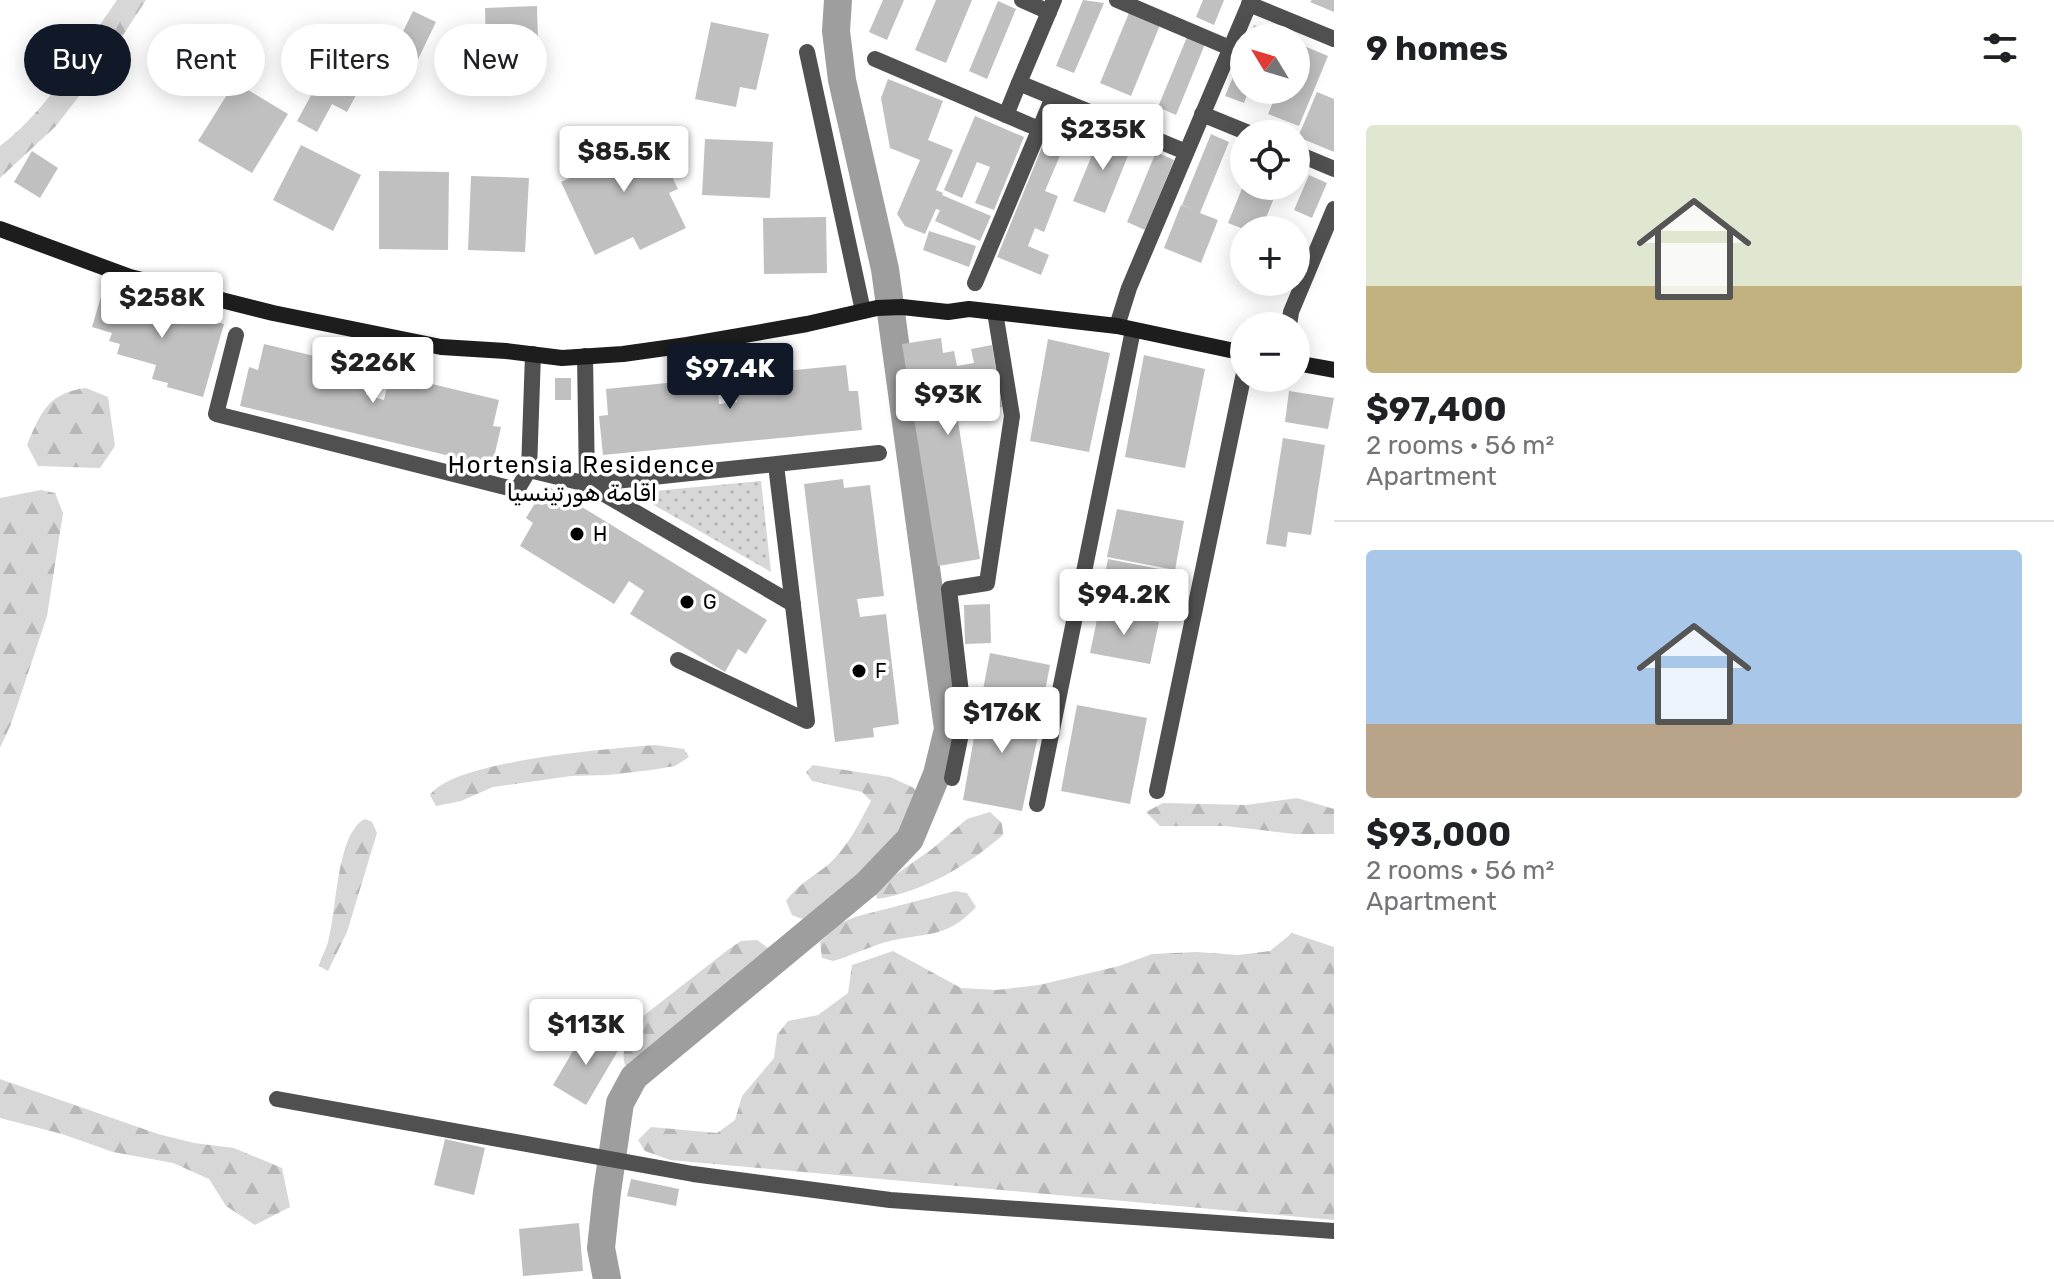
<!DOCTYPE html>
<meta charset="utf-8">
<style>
:root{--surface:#fff;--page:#f6f6f6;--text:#202124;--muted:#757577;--line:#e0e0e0;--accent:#111827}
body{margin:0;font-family:Rubik,Cairo,sans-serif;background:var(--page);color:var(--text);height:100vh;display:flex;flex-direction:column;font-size:30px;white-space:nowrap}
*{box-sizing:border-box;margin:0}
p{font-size:26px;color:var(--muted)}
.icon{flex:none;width:44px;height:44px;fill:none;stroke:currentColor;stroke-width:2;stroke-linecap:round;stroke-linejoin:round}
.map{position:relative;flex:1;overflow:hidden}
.side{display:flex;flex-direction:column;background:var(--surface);width:720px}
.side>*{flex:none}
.banner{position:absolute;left:24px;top:24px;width:760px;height:72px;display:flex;gap:16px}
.needle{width:52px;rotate:308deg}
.controls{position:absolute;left:1230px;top:24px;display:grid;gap:16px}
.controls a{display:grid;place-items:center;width:80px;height:80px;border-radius:50%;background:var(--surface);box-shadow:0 4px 20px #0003;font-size:40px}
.price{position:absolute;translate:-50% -68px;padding:0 18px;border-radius:8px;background:#fff;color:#222;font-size:26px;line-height:52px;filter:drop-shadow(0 2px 4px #0008)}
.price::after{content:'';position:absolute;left:50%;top:48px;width:24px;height:18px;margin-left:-12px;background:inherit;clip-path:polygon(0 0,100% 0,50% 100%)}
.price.active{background:var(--accent);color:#fff}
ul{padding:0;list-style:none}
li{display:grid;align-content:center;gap:16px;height:424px;padding:0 32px}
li+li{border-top:2px solid var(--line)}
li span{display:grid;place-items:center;height:248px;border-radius:8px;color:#555}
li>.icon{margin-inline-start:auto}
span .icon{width:144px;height:144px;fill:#fffc;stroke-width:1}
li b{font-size:34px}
h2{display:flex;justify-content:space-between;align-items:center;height:96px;padding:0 32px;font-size:34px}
.pill{padding:0 28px;border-radius:36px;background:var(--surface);box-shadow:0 4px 20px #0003;font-size:28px;line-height:72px}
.pill.active{background:var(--accent);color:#fff}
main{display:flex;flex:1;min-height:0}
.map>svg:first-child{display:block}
.forest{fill:url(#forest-firs)}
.park{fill:url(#park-dots)}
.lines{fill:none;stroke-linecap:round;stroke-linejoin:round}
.canal{stroke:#9e9e9e;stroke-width:28}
.building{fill:#c0c0c0}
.street{stroke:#505050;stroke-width:16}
.secondary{stroke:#1d1d1d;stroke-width:16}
.poi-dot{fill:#000;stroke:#fff;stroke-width:3}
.labels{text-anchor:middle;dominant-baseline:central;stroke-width:7;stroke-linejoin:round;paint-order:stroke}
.poi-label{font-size:20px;fill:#000;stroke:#fff;text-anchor:start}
.quarter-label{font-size:24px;letter-spacing:2px;fill:#000;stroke:#fff}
</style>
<main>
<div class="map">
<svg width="1334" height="1279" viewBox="0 0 1334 1279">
<defs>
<pattern id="forest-firs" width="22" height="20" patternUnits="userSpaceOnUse" patternTransform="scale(2)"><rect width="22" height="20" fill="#d7d7d7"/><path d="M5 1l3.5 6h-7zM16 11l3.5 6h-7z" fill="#b7b7b7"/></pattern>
<pattern id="park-dots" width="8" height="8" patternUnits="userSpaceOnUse" patternTransform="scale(2)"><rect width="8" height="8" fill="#d7d7d7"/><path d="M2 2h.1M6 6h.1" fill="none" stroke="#b7b7b7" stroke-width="1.8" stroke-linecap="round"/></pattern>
</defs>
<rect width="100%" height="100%" fill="#fff"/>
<!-- forest -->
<g class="forest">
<path d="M117,0H146L106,61L56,126L0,178V146C50,108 81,51 117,0Z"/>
<path d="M86,388L108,397L115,446L100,468L38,466L27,445C41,412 48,393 86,388Z"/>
<path d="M41,490L55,493L63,513L47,616L11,724L0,748V498Z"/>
<path d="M655,745L684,749L689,757L675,766L651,770L608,775L571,776L493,787L461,801L436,806L430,795C454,760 610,749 655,745Z"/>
<path d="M813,765L890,777L914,788L918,798C912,812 906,825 897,836C884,852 822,918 804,919C801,919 795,916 792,915L786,901C797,885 814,876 829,864C847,848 860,822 871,801L862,792L812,781L806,772Z"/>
<path d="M1297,798L1334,809V834H1295L1225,826H1160L1146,812L1163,803L1246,805Z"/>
<path d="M990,812L1002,823L1003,835C968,865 924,892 877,899L875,889L932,849L967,819Z"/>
<path d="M365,819L372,822L377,833L347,932L328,971L319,966C321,957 326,950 328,942C337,912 336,833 365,819Z"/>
<path d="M955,891L967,893L976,907C946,940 923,932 886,942C868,947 851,956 833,961L822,958L820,942L841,923L855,917Z"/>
<path d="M1292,933L1334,947V1220L670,1160L645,1151L638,1140L651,1127L717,1133L735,1120L742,1096L774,1058L777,1035L788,1021L818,1015L848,993L852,965L893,951L961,988L997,990L1039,985L1119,966L1152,954L1197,952L1238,955L1270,951Z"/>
<path d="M757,940L768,948L767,958L646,1056L631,1065H625C620,1050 629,1032 638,1020L729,949L741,941Z"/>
<path d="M0,1079L158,1134L194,1143L234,1148L282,1168L290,1207L255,1225L226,1206L209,1179L173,1163L113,1152L62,1134L0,1118Z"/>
</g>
<!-- park -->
<path class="park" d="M761,481L771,572L633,493Z"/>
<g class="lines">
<!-- canal -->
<path class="canal" d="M607,1279L601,1248L607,1192L620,1103L634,1077L867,884L910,839L937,774L948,729L885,269L842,80L836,31L838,0"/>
</g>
<!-- building -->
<g class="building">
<path d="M883,0H904L887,40L869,32Z"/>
<path d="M936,0H972L946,63L915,50Z"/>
<path d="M1083,0L1104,3L1074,73L1056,66Z"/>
<path d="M1203,0H1224L1214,25L1196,17Z"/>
<path d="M1312,0H1334V12L1310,2Z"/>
<path d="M998,1L1016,9L987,79L969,71Z"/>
<path d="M537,6L539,79L487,80L485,8Z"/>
<path d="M413,11L436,22L406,84L383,73Z"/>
<path d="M1129,13L1160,25L1131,96L1100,83Z"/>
<path d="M711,22L769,34L756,90L740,87L736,107L695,99Z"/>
<path d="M1254,25L1273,33L1271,38H1249Z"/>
<path d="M343,37L377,56L347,112L332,104L317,132L297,121Z"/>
<path d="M1187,37L1205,44L1176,115L1158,107Z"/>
<path d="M1297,43L1328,56L1299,126L1268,114L1278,90H1296Z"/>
<path d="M1244,51V90H1249L1244,103L1225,96Z"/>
<path d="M888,79L943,101L928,140L953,150L936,190L943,193L942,195L991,216L980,241L935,221L940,210L936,209L925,234L905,226L897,214L920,160L890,148L881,98Z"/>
<path d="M235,82L288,114L252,173L198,141Z"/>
<path d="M1317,92L1334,99V152L1298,137Z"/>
<path d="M1056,113L1075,120L1045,191L1058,196L1044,232L1035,228L1028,246L1049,255L1041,275L997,257Z"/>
<path d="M975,116L1024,137L994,210L975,203L990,167L977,162L962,198L944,190Z"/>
<path d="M632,130L639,145L653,137L678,189L669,193L686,228L640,250L633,237L595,255L561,182L579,174L572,159Z"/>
<path d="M1102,131L1133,143L1105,213L1073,201Z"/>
<path d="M1211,134L1229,142L1200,213L1218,220L1201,263L1164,248L1181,205L1193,210L1182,205Z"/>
<path d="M705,139L773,142L770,198L702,195Z"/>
<path d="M301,145L361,175L333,231L273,200Z"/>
<path d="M32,151L58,168L40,198L14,182Z"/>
<path d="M1156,152L1174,160L1145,230L1127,222Z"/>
<path d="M379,171L449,172L448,250L379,249Z"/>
<path d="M1309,175L1327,183L1312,218L1294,210Z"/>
<path d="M471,176L529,178L525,252L468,250Z"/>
<path d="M1243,186H1279L1261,230H1246L1228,223Z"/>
<path d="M826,217L827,273L764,274L763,218Z"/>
<path d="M929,231L976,246L969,267L923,250Z"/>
<path d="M103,290L224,324L203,397L167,387L168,383L152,379L156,365L117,354L120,344L109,341L112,333L92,327Z"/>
<path d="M941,338L943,353L954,351L957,366L974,363L971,349L992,345L1002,407L957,415L980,559L938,566L902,344Z"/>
<path d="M1048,339L1110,353L1089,452L1030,441Z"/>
<path d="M264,344L373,370L366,395L384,400L390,374L499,400L493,426L501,427L492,466L240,406L249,367L258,370Z"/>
<path d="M1144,355L1205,369L1185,468L1125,457Z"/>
<path d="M846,365L849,391H858L862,430L603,455L599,416L608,415L606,389L717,378L719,404L737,402L735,376Z"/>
<rect x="555" y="378" width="16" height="22"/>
<path d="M1289,391L1334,398L1328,429L1285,422Z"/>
<path d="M1283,438L1325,445L1311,535L1288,532L1286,547L1266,544Z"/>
<path d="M843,479L844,488L870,485L884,596L857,599L860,617L886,614L899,724L873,728L874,737L835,742L804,484Z"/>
<path d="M546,485L767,620L746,654L738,649L725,672L630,614L644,591L629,581L614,604L520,546L533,523L526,518Z"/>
<path d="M1117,509L1184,521L1175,570L1107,557Z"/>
<path d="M1108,559L1175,572L1166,620L1098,608Z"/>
<path d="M990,604L991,643L965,644L964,605Z"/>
<path d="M1099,610L1159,622L1150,664L1090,653Z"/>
<path d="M990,653L1050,665L1042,707L982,695Z"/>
<path d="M981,698L1043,712L1022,811L963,800Z"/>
<path d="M1077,705L1147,718L1130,804L1061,791Z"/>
<path d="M586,1029L619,1049L586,1105L553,1085Z"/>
<path d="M445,1139L485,1148L474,1195L434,1185Z"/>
<path d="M631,1179L679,1189L676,1206L627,1196Z"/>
<path d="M579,1223L583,1271L523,1276L519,1229Z"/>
</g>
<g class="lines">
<!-- street -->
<g class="street">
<path d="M1022,0L1049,12"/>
<path d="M1054,0L1019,83L1186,152"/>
<path d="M1117,0L1230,48"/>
<path d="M1249,4L1334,39"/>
<path d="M807,52L863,311"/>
<path d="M875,59L1039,129"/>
<path d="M1202,114L1251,134"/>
<path d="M1006,115L1019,83"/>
<path d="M1296,153L1334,169"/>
<path d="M975,283L1053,97"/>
<path d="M1117,326L1129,288L1251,0"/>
<path d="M1289,326L1291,312L1334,209"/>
<path d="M236,335L216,414L517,490L529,470L587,484L585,356"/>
<path d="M529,470L533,354"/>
<path d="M793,604L587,484L879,453"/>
<path d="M678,660L807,721L776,465"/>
<path d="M952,778L964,719L949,589L987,583L1012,416L995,312"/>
<path d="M1157,791L1244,373"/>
<path d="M1037,804L1133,330"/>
<path d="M277,1099L693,1174L890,1200L1334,1231"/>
</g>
<!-- secondary -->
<g class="secondary">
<path d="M0,229L130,277L273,313L441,347L506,351L562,358L623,354L687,345L807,324L877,308L902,307L948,312L969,309L1117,326L1244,353"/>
<path d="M1296,363L1334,370"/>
</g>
</g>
<!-- markers -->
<g class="poi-dot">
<circle cx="577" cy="534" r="8"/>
<circle cx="687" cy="602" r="8"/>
<circle cx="859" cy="671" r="8"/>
</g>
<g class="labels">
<!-- poi labels -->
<g class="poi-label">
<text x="593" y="534">H</text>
<text x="703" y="602">G</text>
<text x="875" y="671">F</text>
</g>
<!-- quarter labels -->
<g class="quarter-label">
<text x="582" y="465">Hortensia Residence<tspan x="582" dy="28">اقامة هورتينسيا</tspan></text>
</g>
</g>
</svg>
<div class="controls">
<a><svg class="needle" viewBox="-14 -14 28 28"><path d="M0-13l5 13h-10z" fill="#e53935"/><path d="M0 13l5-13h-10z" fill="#757577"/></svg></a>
<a><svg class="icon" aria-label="locate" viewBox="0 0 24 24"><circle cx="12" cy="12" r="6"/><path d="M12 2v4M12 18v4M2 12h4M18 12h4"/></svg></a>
<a>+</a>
<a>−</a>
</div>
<b class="price" style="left:1103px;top:172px">$235K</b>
<b class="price" style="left:624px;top:194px">$85.5K</b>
<b class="price" style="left:162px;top:340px">$258K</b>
<b class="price" style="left:373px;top:405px">$226K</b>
<b class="price active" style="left:730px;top:411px">$97.4K</b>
<b class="price" style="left:948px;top:437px">$93K</b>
<b class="price" style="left:1124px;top:637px">$94.2K</b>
<b class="price" style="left:1002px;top:755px">$176K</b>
<b class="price" style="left:586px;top:1067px">$113K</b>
<div class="banner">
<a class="pill active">Buy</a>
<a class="pill">Rent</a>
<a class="pill">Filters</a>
<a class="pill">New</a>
</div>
</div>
<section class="side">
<h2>9 homes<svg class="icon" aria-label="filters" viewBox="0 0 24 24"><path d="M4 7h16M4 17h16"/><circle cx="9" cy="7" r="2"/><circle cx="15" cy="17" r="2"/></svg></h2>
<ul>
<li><span style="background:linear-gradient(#dfe7d0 65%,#c2b280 0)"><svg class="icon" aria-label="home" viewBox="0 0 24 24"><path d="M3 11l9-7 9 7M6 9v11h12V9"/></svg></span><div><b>$97,400</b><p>2 rooms · 56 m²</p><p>Apartment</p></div></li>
<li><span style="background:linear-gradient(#a9c7e8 70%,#b9a48a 0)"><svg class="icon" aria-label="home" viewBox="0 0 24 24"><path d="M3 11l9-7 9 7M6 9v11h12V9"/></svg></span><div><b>$93,000</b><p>2 rooms · 56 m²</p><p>Apartment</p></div></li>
</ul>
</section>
</main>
